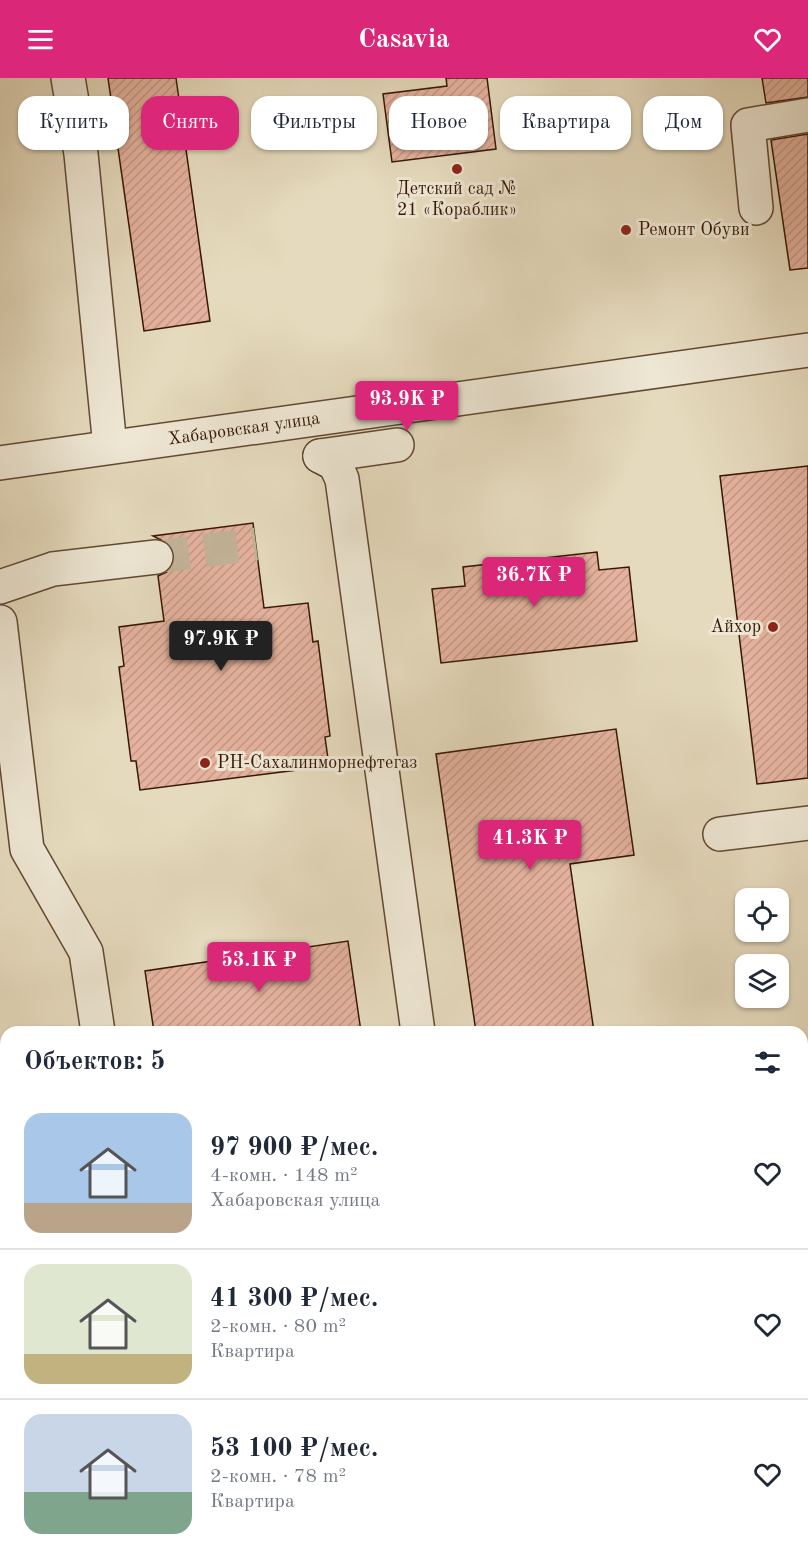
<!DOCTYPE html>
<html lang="ru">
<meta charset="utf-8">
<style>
:root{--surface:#fff;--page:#f2f2f3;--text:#1f2937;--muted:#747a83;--line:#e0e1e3;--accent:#db2777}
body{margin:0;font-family:"Old Standard TT",serif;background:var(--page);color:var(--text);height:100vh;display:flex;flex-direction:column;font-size:22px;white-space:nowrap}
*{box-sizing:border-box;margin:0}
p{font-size:20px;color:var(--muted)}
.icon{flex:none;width:33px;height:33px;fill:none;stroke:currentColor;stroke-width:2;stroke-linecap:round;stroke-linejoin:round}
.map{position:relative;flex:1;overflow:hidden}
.side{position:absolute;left:0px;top:948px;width:808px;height:536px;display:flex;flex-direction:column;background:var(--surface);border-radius:18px 18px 0 0;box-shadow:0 2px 4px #0004}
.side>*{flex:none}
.top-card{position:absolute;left:18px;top:18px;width:772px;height:54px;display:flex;gap:12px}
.fabs{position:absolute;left:735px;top:810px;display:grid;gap:12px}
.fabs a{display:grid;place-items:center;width:54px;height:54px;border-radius:12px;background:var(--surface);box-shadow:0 2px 4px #0004;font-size:30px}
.price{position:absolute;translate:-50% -51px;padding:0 14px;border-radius:6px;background:var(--accent);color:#fff;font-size:20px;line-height:39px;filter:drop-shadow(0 2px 3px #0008)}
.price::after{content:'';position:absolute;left:50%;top:36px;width:18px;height:14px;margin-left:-9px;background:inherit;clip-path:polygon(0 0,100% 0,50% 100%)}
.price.active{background:#222;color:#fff}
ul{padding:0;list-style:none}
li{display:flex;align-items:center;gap:18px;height:150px;padding:0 24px}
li+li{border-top:2px solid var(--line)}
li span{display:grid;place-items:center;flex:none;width:168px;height:120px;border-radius:18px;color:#555}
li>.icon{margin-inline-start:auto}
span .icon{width:72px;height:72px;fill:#fffc;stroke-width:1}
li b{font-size:26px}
h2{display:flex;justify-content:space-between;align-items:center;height:72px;padding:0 24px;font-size:26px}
.chip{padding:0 21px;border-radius:18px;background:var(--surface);box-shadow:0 2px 4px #0004;font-size:21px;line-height:54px}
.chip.active{background:var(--accent);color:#fff}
header{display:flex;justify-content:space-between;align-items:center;height:78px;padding:0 24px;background:var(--accent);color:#fff;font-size:27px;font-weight:800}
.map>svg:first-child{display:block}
.grass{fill:url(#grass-dots);stroke:#736c4c;stroke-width:1.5}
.building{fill:url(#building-hatch);stroke:#361704;stroke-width:1.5}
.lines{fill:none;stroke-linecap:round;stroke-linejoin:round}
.minor-tunnel{stroke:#c2b398;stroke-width:33;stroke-dasharray:33 16;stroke-linecap:butt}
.minor-casing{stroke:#624832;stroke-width:36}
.minor{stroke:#eee7d4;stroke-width:33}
.poi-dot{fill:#8f2418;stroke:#eee7d4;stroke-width:2}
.labels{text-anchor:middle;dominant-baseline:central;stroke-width:6;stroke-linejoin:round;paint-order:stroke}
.poi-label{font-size:18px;fill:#361704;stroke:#eee7d4;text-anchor:start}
.street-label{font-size:18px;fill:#361704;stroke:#eee7d4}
</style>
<header><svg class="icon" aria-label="menu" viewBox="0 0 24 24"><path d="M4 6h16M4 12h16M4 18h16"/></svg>Casavia<svg class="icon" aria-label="heart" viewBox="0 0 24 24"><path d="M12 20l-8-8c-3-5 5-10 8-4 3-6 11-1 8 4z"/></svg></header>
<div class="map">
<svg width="808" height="1483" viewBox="0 0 808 1483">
<defs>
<pattern id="grass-dots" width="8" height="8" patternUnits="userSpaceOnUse" patternTransform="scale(1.5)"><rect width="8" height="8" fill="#b0c195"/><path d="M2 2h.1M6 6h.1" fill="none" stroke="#98a57f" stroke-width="1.8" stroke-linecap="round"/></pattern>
<pattern id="building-hatch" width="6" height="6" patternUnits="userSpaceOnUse" patternTransform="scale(1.5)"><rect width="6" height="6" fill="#e4b29e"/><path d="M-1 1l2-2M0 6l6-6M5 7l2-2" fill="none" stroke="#c49886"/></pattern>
</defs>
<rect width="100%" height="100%" fill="#e5dabd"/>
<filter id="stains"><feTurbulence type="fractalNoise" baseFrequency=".00333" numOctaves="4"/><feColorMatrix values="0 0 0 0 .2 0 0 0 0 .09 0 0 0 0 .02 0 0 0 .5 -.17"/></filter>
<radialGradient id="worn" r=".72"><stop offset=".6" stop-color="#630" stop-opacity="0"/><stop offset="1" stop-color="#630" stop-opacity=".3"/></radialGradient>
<!-- grass -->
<g class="grass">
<path d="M29,1478H59L56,1483H0Z"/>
<path d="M591,1478H616L617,1483H591Z"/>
</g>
<!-- building -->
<g class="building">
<path d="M108,0H176L210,243L144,253Z"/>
<path d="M446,0H487L496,71L392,84L383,16L447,8Z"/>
<path d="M762,0H808V19L766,25Z"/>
<path d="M808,56V190L790,192L771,62Z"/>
<path d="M808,388V700L757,706L720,398Z"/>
<path d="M253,445L264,530L308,525L313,564L318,563L330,658L325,659L329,688L140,712L136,683H131L119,589L124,588L119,549L164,543L158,498L167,494L173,487L174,476L171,467L153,458Z"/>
<path d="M597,474L599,492L629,489L637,563L441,585L432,511L465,508L463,489Z"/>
<path d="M616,651L634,777L570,786L594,954H476L436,676Z"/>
<path d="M348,863L361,954H154L145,893Z"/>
</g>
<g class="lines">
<!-- minor-tunnel -->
<path class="minor-tunnel" d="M156,479L256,466"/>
<!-- minor casing -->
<g class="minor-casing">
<g id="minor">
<path d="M68,0L81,76L110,369"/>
<path d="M756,130L748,47L808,37"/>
<path d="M320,378L335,386L342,401L418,954"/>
<path d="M320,378L397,367"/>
<path d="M0,385L808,272"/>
<path d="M0,509L53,491L156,479"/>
<path d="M0,544L27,771L86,874L98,954"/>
<path d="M720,756L808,745"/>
<path d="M0,1131H6"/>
<path d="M802,1243H808"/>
<path d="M0,1350L6,1349"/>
<path d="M634,1478L635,1483"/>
<path d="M101,1483L107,1478"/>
</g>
</g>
<!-- minor -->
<use href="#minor" class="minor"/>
</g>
<!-- markers -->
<g class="poi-dot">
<circle cx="457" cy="91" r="6"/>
<circle cx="626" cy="152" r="6"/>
<circle cx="773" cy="549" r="6"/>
<circle cx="205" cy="685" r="6"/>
</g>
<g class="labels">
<!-- poi labels -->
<g class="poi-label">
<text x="457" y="111" text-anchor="middle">Детский сад №<tspan x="457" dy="21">21 «Кораблик»</tspan></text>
<text x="638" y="152">Ремонт Обуви</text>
<text x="761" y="549" text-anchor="end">Айхор</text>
<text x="217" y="685">РН-Сахалинморнефтегаз</text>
</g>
<!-- street labels -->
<g class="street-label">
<text transform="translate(244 351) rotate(-8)">Хабаровская улица</text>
</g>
</g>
<rect width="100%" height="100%" filter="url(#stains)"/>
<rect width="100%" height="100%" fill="url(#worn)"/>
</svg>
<div class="fabs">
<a><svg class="icon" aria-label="locate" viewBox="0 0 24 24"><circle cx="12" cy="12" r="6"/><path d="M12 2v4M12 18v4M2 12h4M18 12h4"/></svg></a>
<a><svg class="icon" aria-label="layers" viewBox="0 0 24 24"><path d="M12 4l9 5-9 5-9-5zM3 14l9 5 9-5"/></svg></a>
</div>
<b class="price" style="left:407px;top:354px">93.9K ₽</b>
<b class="price" style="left:534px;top:530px">36.7K ₽</b>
<b class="price active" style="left:221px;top:594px">97.9K ₽</b>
<b class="price" style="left:530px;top:793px">41.3K ₽</b>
<b class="price" style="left:259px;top:915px">53.1K ₽</b>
<div class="top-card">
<a class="chip">Купить</a>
<a class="chip active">Снять</a>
<a class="chip">Фильтры</a>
<a class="chip">Новое</a>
<a class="chip">Квартира</a>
<a class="chip">Дом</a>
</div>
<section class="side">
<h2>Объектов: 5<svg class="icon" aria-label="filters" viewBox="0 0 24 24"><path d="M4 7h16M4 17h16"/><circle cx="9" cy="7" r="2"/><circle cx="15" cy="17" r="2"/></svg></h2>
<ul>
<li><span style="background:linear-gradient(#a9c7e8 75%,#b9a48a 0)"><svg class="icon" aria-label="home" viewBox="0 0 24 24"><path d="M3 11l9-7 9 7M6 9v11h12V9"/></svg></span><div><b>97 900 ₽/мес.</b><p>4-комн. · 148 m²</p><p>Хабаровская улица</p></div><svg class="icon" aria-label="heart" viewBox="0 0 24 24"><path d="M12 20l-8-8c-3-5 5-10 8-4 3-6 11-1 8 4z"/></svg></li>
<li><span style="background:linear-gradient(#dfe7d0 75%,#c2b280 0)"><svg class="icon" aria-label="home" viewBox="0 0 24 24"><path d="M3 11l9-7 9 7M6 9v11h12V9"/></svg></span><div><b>41 300 ₽/мес.</b><p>2-комн. · 80 m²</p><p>Квартира</p></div><svg class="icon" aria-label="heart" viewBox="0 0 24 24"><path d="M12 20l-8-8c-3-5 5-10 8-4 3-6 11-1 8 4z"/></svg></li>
<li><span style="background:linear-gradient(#c9d6e8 65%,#7fa58c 0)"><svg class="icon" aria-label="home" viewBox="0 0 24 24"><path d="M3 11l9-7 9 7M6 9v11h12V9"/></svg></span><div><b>53 100 ₽/мес.</b><p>2-комн. · 78 m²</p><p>Квартира</p></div><svg class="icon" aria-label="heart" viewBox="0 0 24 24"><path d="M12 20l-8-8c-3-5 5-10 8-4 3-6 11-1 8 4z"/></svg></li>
</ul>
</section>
</div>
